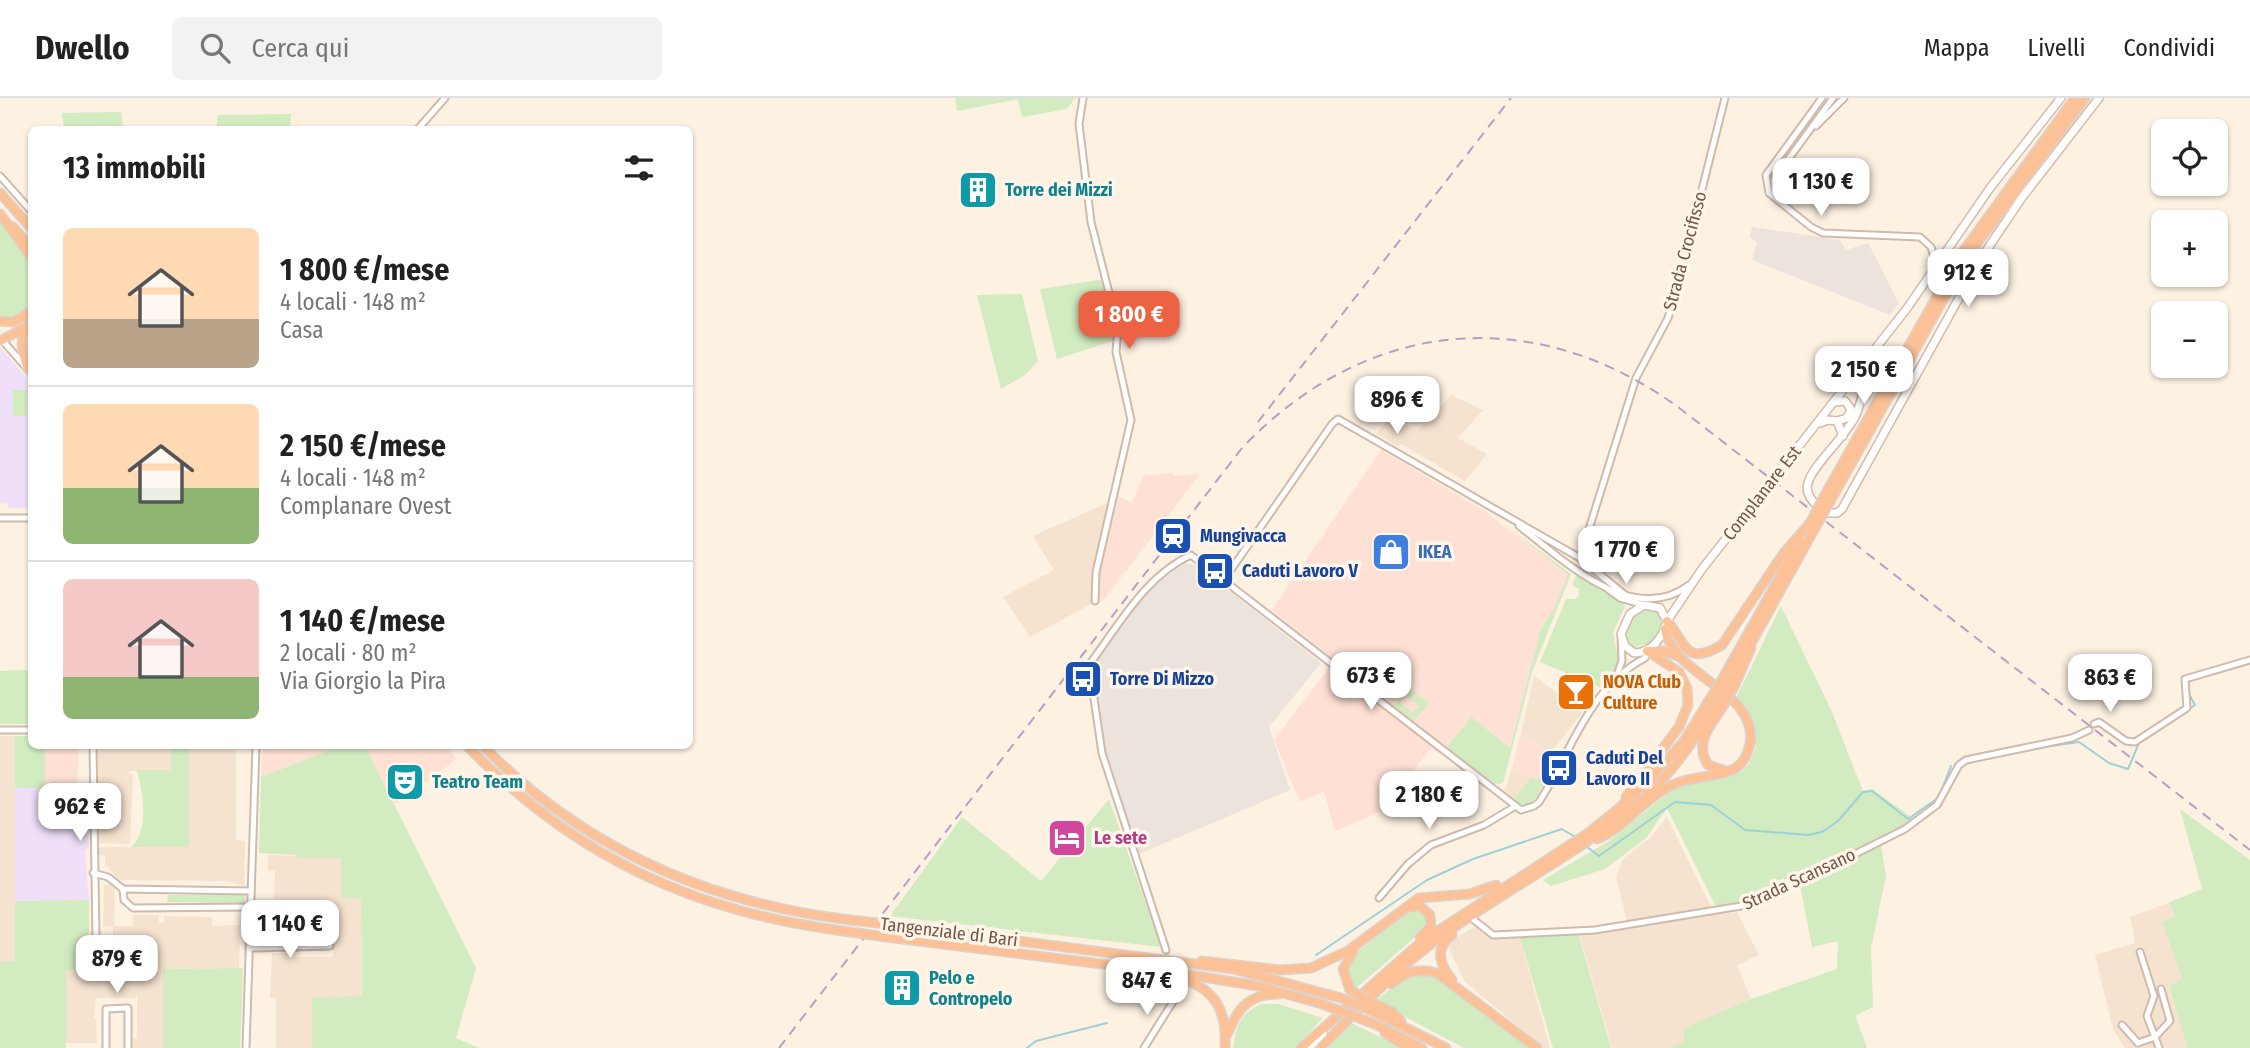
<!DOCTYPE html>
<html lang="it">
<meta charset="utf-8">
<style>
:root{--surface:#fff;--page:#f2f2f2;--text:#222;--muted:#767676;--line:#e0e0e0;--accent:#eb6343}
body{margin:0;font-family:"Fira Sans Condensed",sans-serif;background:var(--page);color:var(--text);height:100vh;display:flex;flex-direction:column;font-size:26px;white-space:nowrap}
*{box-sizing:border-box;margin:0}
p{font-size:23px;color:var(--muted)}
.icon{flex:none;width:38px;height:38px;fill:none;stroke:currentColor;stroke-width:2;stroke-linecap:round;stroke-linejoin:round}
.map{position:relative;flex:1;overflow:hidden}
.drawer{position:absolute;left:28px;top:28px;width:665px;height:623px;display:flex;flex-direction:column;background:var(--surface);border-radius:10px;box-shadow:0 2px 5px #0004}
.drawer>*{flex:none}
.controls{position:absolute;left:2151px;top:21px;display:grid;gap:14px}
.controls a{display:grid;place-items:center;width:77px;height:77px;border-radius:10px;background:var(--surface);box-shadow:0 2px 5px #0004;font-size:35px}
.price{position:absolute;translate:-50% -60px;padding:0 16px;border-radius:14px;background:#fff;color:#222;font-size:23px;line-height:46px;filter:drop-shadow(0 2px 4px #0008)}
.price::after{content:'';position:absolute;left:50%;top:42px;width:21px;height:16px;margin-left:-10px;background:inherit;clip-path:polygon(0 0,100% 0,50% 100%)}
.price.active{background:var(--accent);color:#fff}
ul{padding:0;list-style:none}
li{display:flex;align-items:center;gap:21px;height:175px;padding:0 35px}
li+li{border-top:2px solid var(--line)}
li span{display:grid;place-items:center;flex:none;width:196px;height:140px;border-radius:10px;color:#555}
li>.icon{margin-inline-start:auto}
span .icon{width:84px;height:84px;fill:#fffc;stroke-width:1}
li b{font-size:30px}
h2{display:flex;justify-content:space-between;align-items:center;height:84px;padding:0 35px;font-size:30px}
header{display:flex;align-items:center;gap:42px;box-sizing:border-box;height:98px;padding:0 35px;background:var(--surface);border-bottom:2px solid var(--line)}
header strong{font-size:33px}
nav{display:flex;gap:38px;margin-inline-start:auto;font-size:24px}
.search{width:490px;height:63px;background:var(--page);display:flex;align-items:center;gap:18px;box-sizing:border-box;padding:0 24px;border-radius:10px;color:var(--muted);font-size:26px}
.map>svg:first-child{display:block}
.residential{fill:#f5e3d0}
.commercial{fill:#fee0d5}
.industrial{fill:#ece3dd}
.education{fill:#efdff9}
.green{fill:#d2ebc0}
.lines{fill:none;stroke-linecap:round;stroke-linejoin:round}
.stream{stroke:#9cd1d9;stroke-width:2}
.minor-tunnel{stroke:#dbcabc;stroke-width:5;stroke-dasharray:5 2.5;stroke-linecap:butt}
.minor-casing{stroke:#d0baab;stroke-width:9}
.secondary-casing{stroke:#d4baa8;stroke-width:10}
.trunk-casing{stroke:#dbd3cf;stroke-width:11}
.minor{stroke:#fff;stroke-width:5}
.secondary{stroke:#fff;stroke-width:7}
.trunk{stroke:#fcc197;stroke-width:8}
.rail{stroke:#b4a0c6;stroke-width:2;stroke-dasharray:10 7;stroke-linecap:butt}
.secondary-bridge-casing{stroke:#d4baa8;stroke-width:10;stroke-linecap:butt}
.trunk-bridge-casing{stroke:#dbd3cf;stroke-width:11;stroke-linecap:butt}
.secondary-bridge{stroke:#fff;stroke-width:7}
.trunk-bridge{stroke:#fcc197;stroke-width:8}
.labels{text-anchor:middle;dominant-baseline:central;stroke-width:7;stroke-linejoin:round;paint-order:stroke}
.culture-label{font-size:18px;font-weight:bold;fill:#0d838f;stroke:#fff5e8;text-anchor:start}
.street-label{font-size:18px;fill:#755648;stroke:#fff5e8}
.transit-label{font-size:18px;font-weight:bold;fill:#164399;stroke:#fff5e8;text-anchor:start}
.shop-label{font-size:18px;font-weight:bold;fill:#366cbe;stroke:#fff5e8;text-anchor:start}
.food-label{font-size:18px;font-weight:bold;fill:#c56008;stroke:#fff5e8;text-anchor:start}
.hotel-label{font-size:18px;font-weight:bold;fill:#b23c85;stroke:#fff5e8;text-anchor:start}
</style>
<header>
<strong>Dwello</strong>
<div class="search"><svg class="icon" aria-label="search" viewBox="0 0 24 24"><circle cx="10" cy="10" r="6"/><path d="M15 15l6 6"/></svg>Cerca qui</div>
<nav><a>Mappa</a><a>Livelli</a><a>Condividi</a></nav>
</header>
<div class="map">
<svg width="2250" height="950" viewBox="0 0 2250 950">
<rect width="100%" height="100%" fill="#fdf1e2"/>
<!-- residential -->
<g class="residential">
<path d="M1451,297L1483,312L1458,340L1487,356L1465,383L1401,346L1399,349L1376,336L1389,320L1418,333Z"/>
<path d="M1109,404L1093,505L1030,539L1003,499L1054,472L1033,438Z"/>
<path d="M1534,577L1582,615L1550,656L1521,636Z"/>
<rect x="0" y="638" width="15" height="226"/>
<path d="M98,648H171V672L129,673V676H133L130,746L97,745V727L101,725L98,722Z"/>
<path d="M189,648H236V742L245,743L244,788L225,783L119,782L105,766V758L97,756V749H189Z"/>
<path d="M1512,670L1531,679L1513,703L1504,696Z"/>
<path d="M1667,719L1715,817L1737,814L1759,857L1737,867L1751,901L1685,930L1684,944L1668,950H1612L1579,836L1629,830L1616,779L1623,761L1651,739Z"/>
<path d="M268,757L342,760L361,800L362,899L312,901V950H276V900H270L272,855H287L290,859H333V846L328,841L286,842L277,839L265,843V829H273L275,773H268Z"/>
<path d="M104,787H115L114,828H133V817H159V825H164V818L212,819V828L240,827L239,870L163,871V950H133V940H137V896L135,900H96L94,920L96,921L97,945H66V871H89V848H113V829L103,828Z"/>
<path d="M2170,804L2175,818L2162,826L2182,881L2169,887L2187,950H2125L2113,931L2095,857L2135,845L2130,819Z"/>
<path d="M1475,828L1493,840L1519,837L1550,950H1544L1465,884L1447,846Z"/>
</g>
<!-- commercial -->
<g class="commercial">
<path d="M1381,352L1483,412L1568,477L1554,511L1541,530L1510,650L1470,620L1441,656L1431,650L1382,713L1335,733L1324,693L1300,704L1274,642L1335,562L1272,512Z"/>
<path d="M1172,375L1175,378L1200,376L1102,504L1097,503L1100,474L1118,398L1132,405L1143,378Z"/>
<path d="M1521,636L1550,656L1539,669L1544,673L1537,681L1512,670Z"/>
<path d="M45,648H79L77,690H45Z"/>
<path d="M263,648H340L261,679Z"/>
<path d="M365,648H446L457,661L395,706Z"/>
</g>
<!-- industrial -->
<g class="industrial">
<path d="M1752,129L1840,142L1846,152L1868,145L1899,205L1890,217L1752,162L1757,144L1750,139Z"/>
<path d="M1184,465L1196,467L1321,565L1269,629L1290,692L1139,756L1102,644L1091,567L1160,479Z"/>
</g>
<!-- education -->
<g class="education">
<path d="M0,249L31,285V410H8V405H0Z"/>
<path d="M15,690H77V720H89V748L85,753L89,802L15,803Z"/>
</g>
<!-- green -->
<g class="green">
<path d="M955,0H1075L1067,11L1022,19L1018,1L957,13Z"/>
<path d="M121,14L123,31H64L62,15Z"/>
<path d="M291,16L290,31H216L218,17Z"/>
<path d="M0,125L31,162V206C23,218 14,220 0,219Z"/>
<path d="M1105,181L1118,230L1113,243L1057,261L1040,191Z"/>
<path d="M1022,196L1038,263L1025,277L1001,291L977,197Z"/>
<rect x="13" y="292" width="14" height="26"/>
<path d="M1501,424L1571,476L1532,574L1503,685L1493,687L1446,650L1471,619L1510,650L1541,530L1554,511L1568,477Z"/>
<path d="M1577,477L1623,504L1625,508L1613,535L1619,563L1618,570L1602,590L1540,564L1566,501H1576L1579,497V491L1572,487Z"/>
<path d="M1781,508L1832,614L1863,693L1872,691L1914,721L1883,740L1729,810L1717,811L1667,710L1646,740L1605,771L1551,788L1543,782L1609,743L1671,693L1694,682L1739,675L1749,666L1756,649L1750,616L1745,607L1736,600Z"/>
<path d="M1646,511L1660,515L1661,528L1650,545L1632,550C1617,535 1631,518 1646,511Z"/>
<path d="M24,572L31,574V626H0V573Z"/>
<path d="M1411,586L1409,590L1416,595L1411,602L1405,598L1400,605L1413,615L1419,608L1412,603L1418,597L1429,605L1413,624L1393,609Z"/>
<path d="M15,638H31L32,648H45V690H15Z"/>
<path d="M171,648H189V749H131C149,735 144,692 136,672H171Z"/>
<path d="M340,648H365L476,870L456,940L479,950H312V900L362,898L361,800H342L341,760H299L295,757L259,755L261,679Z"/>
<path d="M1540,677L1544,684C1537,699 1531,713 1512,704L1531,679L1537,681Z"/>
<path d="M1109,701L1161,849L890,818L962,719L1041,783Z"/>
<path d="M2180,711L2250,762V950H2187L2169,887L2182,881L2162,825L2175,818L2170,804L2202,791Z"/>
<path d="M1881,747L1886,778L1871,850L1873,909L1855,918L1867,950H1668L1684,944V930L1751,901L1837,871L1838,843L1812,849L1800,787Z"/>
<path d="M168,797H245V805L167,804Z"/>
<path d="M89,802V871L66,872V950H0V864L15,863V803Z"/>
<path d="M1418,810L1427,817L1428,828L1355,891L1346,874L1355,856L1409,812Z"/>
<path d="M1578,835L1611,950H1553L1519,837Z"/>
<path d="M243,870L240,950H163V871Z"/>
<path d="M1429,876L1442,882L1529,950H1464L1375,903L1409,877Z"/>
<path d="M1261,906H1278L1323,920L1295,950H1233C1236,927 1240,916 1261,906Z"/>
<path d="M1351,925L1403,950H1325Z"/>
</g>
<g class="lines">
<!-- stream -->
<g class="stream">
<path d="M2187,612L2195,607L2189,596"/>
<path d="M2037,650L2079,644L2109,665L2128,671L2139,645L2180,618"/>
<path d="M1940,696L1951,668"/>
<path d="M1586,748L1599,758L1675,704L1711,707L1745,732L1808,737L1822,734L1838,723L1863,694L1872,693L1908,721L1938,700"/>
<path d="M1316,857L1427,782L1473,761L1562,731L1577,740"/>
<path d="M1027,950L1036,943L1107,925"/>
</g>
<!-- minor-tunnel -->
<path class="minor-tunnel" d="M1166,852L1177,889"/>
<!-- minor casing -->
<g class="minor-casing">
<g id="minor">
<path d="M1083,0L1079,26L1091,124L1118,230L1116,254L1131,322L1096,474L1095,503"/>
<path d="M1822,0L1766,77L1769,95L1811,129L1823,135L1920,139L1931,149L1937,168"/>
<path d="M1816,28L1844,0"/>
<path d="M417,32L445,0"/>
<path d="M0,78L32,114"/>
<path d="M1774,99V81L1833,0"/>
<path d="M2,242L32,276"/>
<path d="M0,420H32"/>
<path d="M1519,428C1564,462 1632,530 1689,487"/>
<path d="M1580,460L1636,280L1668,220L1677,191L1725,0"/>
<path d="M1224,482L1332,326L1338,321L1580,460L1624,496"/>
<path d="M1609,492L1620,500L1644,507"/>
<path d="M1617,577L1622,563L1621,536"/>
<path d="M2094,626L2099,624L2126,643L2135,644L2187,610L2185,581L2250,562"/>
<path d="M0,632H32"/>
<path d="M93,648L96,841"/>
<path d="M93,775L108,779L123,791L251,793"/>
<path d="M123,791L124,802L133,810L251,809"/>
<path d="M1379,800L1408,766L1431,747L1484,727L1514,709"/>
<path d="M1474,822L1493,837L1595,832L1741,808L1797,785L1905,731L1937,707L1959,667L1966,662L2072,640L2089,632"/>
<path d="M249,850L330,848"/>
<path d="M1166,852L1102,655L1089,567C1118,528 1146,477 1191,457L1521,712L1534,708L1539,704C1572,653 1588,590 1645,560L1647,553"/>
<path d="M2140,854L2154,898L2147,918L2159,950"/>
<path d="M2122,927L2138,945L2155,939L2170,923L2161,891"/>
<path d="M106,950V911L128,910V950"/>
<path d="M246,950L256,648"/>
<path d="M1144,950L1174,902L1177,889"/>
</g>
</g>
<!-- secondary casing -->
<g class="secondary-casing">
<g id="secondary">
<path d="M1872,256C1864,276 1865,299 1855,319C1845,339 1812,368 1808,385C1804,398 1817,408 1826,415H1837L1842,411L1980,162L2021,101L2099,0"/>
<path d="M1835,304L1845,303L1851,311L1847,320L1837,323"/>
<path d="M1820,325L1828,322L1837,323L1843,338"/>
<path d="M1788,362L1908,209L1990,90L2061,0"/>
<path d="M1644,507L1660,510L1667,523C1663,539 1652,555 1634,555L1625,548L1621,536L1630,516Z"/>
<path d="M1667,523L1702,471"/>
<path d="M1309,950L1323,935"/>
</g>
</g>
<!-- trunk casing -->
<g class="trunk-casing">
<g id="trunk">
<path d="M0,95L32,131"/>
<path d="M0,116L32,160"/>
<path d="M13,129L32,150"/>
<path d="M0,223L14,224L32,213"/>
<path d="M2,242L24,230"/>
<path d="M28,271C22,254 17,236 32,222"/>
<path d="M1821,404L1959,159L2075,0"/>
<path d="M1827,409L1967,159L2085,0"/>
<path d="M1667,523C1686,543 1683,570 1722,547L1783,456L1809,426"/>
<path d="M1650,553H1663L1678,558"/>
<path d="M1723,580L1800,443"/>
<path d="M1729,585L1815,430"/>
<path d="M1734,589L1751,550"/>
<path d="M1722,610C1710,628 1694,645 1708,667L1723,672"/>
<path d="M467,648C571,755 688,812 836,832"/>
<path d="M483,648C583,750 709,805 850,822"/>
<path d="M1626,699L1679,629L1688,607L1687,590L1679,574L1647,553"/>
<path d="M1597,741C1625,729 1643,702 1670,688C1690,677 1722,680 1737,669C1744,664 1748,655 1750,646C1759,593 1673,579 1665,531"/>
<path d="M1407,809L1420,808L1430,817L1431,829L1420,839"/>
<path d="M887,826L1233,871L1341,900"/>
<path d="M886,839L1197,878L1258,888L1322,906"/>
<path d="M1202,863L1280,872L1311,870L1348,853L1419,800L1470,796L1496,787"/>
<path d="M1181,880C1217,892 1227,914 1225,950"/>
<path d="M1452,882C1440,867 1434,850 1452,837"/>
<path d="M1391,886C1406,873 1419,870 1437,875L1537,950"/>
<path d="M1350,892L1343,871L1353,854"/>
<path d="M1373,905L1392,914L1401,923"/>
<path d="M1368,911L1446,950"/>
<path d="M1375,926L1422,950"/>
<path d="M1228,935C1238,909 1250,896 1279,896"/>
<path d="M1385,935L1409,950"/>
<path d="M1301,950L1421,844L1588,735L1618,711L1650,681L1684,643L1710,601"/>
<path d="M1320,950C1361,909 1399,868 1446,835C1512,788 1584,752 1645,699C1673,674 1697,638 1717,606"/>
</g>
</g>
<!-- minor -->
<use href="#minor" class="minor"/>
<!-- secondary -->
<use href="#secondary" class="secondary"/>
<!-- trunk -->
<use href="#trunk" class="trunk"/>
<!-- rail -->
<g class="rail">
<path d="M1258,324L1511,0"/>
<path d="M779,950L1242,350C1366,220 1533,204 1678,309L2250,752"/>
</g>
<!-- secondary-bridge casing -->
<g class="secondary-bridge-casing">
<path id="secondary-bridge" d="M1702,471L1788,362"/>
</g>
<!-- trunk-bridge casing -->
<g class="trunk-bridge-casing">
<g id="trunk-bridge">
<path d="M1810,425L1821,404"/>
<path d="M1815,430L1827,409"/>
<path d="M1710,601L1723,580"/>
<path d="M1717,606L1729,585"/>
<path d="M1722,610L1734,589"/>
<path d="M850,822L887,826"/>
<path d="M836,832L886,839"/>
<path d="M1350,892L1373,905"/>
<path d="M1341,900L1368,911"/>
<path d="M1322,906L1375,926"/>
</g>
</g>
<!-- secondary-bridge -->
<use href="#secondary-bridge" class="secondary-bridge"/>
<!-- trunk-bridge -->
<use href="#trunk-bridge" class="trunk-bridge"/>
</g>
<!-- icons -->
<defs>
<g id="building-square" transform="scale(2.0125)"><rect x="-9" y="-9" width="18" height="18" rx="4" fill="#0f9aa8" stroke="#fff5e8"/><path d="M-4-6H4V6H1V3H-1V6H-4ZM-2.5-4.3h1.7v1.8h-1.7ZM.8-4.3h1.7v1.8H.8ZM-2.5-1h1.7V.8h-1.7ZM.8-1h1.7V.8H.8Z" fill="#fff"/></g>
<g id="station-square" transform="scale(2.0125)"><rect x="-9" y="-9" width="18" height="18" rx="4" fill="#1a4fb4" stroke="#fff5e8"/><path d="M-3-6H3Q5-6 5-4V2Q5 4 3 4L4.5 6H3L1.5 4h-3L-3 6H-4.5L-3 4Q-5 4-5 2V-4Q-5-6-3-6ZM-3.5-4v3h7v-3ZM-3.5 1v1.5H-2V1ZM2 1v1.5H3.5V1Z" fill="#fff"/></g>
<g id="shop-square" transform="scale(2.0125)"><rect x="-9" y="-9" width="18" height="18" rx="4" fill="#3f7fe0" stroke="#fff5e8"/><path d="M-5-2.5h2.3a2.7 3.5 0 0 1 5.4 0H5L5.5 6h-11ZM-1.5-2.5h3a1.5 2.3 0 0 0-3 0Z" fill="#fff"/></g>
<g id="bus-square" transform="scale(2.0125)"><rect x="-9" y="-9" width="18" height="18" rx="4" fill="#1a4fb4" stroke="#fff5e8"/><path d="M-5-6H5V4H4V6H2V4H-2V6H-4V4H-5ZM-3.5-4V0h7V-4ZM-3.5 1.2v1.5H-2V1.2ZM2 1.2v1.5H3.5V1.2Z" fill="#fff"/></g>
<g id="bar-square" transform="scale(2.0125)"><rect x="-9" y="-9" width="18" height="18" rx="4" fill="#e8710a" stroke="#fff5e8"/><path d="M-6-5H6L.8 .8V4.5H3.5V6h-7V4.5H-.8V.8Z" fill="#fff"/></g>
<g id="theatre-square" transform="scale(2.0125)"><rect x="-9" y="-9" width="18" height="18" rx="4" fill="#0f9aa8" stroke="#fff5e8"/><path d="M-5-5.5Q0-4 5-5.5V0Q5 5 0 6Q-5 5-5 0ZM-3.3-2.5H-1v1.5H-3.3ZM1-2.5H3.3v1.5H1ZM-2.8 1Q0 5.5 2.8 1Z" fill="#fff"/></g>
<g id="hotel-square" transform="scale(2.0125)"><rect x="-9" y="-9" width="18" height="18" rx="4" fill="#d1479c" stroke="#fff5e8"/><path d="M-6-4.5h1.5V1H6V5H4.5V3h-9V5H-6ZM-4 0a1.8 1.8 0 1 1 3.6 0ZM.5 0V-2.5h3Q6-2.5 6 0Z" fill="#fff"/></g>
</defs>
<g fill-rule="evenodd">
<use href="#building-square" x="978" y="92"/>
<use href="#station-square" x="1173" y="438"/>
<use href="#shop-square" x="1391" y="454"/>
<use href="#bus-square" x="1215" y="473"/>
<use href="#bus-square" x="1083" y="581"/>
<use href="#bar-square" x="1576" y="594"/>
<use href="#bus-square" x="1559" y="670"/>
<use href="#theatre-square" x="405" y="684"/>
<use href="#hotel-square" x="1067" y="740"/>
<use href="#building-square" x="902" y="890"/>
</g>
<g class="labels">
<!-- culture labels -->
<g class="culture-label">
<text x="1005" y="92">Torre dei Mizzi</text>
<text x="432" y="684">Teatro Team</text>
<text x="929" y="880">Pelo e<tspan x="929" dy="21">Contropelo</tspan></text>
</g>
<!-- street labels -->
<g class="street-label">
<text transform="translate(1685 153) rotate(-75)">Strada Crocifisso</text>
<text transform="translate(1762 395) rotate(-52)">Complanare Est</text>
<text transform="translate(1799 781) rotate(-25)">Strada Scansano</text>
<text transform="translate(949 834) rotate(7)">Tangenziale di Bari</text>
</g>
<!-- transit labels -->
<g class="transit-label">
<text x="1200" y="438">Mungivacca</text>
<text x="1242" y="473">Caduti Lavoro V</text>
<text x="1110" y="581">Torre Di Mizzo</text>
<text x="1586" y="660">Caduti Del<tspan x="1586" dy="21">Lavoro II</tspan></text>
</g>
<!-- shop labels -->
<g class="shop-label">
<text x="1418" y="454">IKEA</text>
</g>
<!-- food labels -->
<g class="food-label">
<text x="1603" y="584">NOVA Club<tspan x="1603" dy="21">Culture</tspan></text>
</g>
<!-- hotel labels -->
<g class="hotel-label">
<text x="1094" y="740">Le sete</text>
</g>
</g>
</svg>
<div class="controls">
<a><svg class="icon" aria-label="locate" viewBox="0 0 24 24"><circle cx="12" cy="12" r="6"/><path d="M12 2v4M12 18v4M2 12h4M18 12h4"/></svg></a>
<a>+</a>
<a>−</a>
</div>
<b class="price" style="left:1821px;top:120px">1 130 €</b>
<b class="price" style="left:1968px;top:211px">912 €</b>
<b class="price active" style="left:1129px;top:253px">1 800 €</b>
<b class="price" style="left:1864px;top:308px">2 150 €</b>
<b class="price" style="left:1397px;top:338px">896 €</b>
<b class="price" style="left:1626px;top:488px">1 770 €</b>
<b class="price" style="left:1371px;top:614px">673 €</b>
<b class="price" style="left:2110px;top:616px">863 €</b>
<b class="price" style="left:1429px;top:733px">2 180 €</b>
<b class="price" style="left:80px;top:745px">962 €</b>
<b class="price" style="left:290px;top:862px">1 140 €</b>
<b class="price" style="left:117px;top:897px">879 €</b>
<b class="price" style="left:1147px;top:919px">847 €</b>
<section class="drawer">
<h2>13 immobili<svg class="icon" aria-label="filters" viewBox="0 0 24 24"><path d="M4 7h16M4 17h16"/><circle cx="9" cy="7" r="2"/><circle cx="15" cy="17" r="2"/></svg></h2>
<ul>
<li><span style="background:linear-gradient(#ffd9b3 65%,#b9a48a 0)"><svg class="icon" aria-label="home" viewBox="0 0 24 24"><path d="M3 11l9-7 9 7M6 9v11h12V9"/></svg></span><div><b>1 800 €/mese</b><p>4 locali · 148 m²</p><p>Casa</p></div></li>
<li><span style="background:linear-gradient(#ffd9b3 60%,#8fb573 0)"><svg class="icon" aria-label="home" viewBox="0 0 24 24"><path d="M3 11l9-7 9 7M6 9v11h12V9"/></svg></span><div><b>2 150 €/mese</b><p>4 locali · 148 m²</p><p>Complanare Ovest</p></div></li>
<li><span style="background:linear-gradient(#f6c9c9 70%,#8fb573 0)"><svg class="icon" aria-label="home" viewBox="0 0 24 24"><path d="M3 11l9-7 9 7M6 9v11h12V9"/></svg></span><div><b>1 140 €/mese</b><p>2 locali · 80 m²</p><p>Via Giorgio la Pira</p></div></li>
</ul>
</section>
</div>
